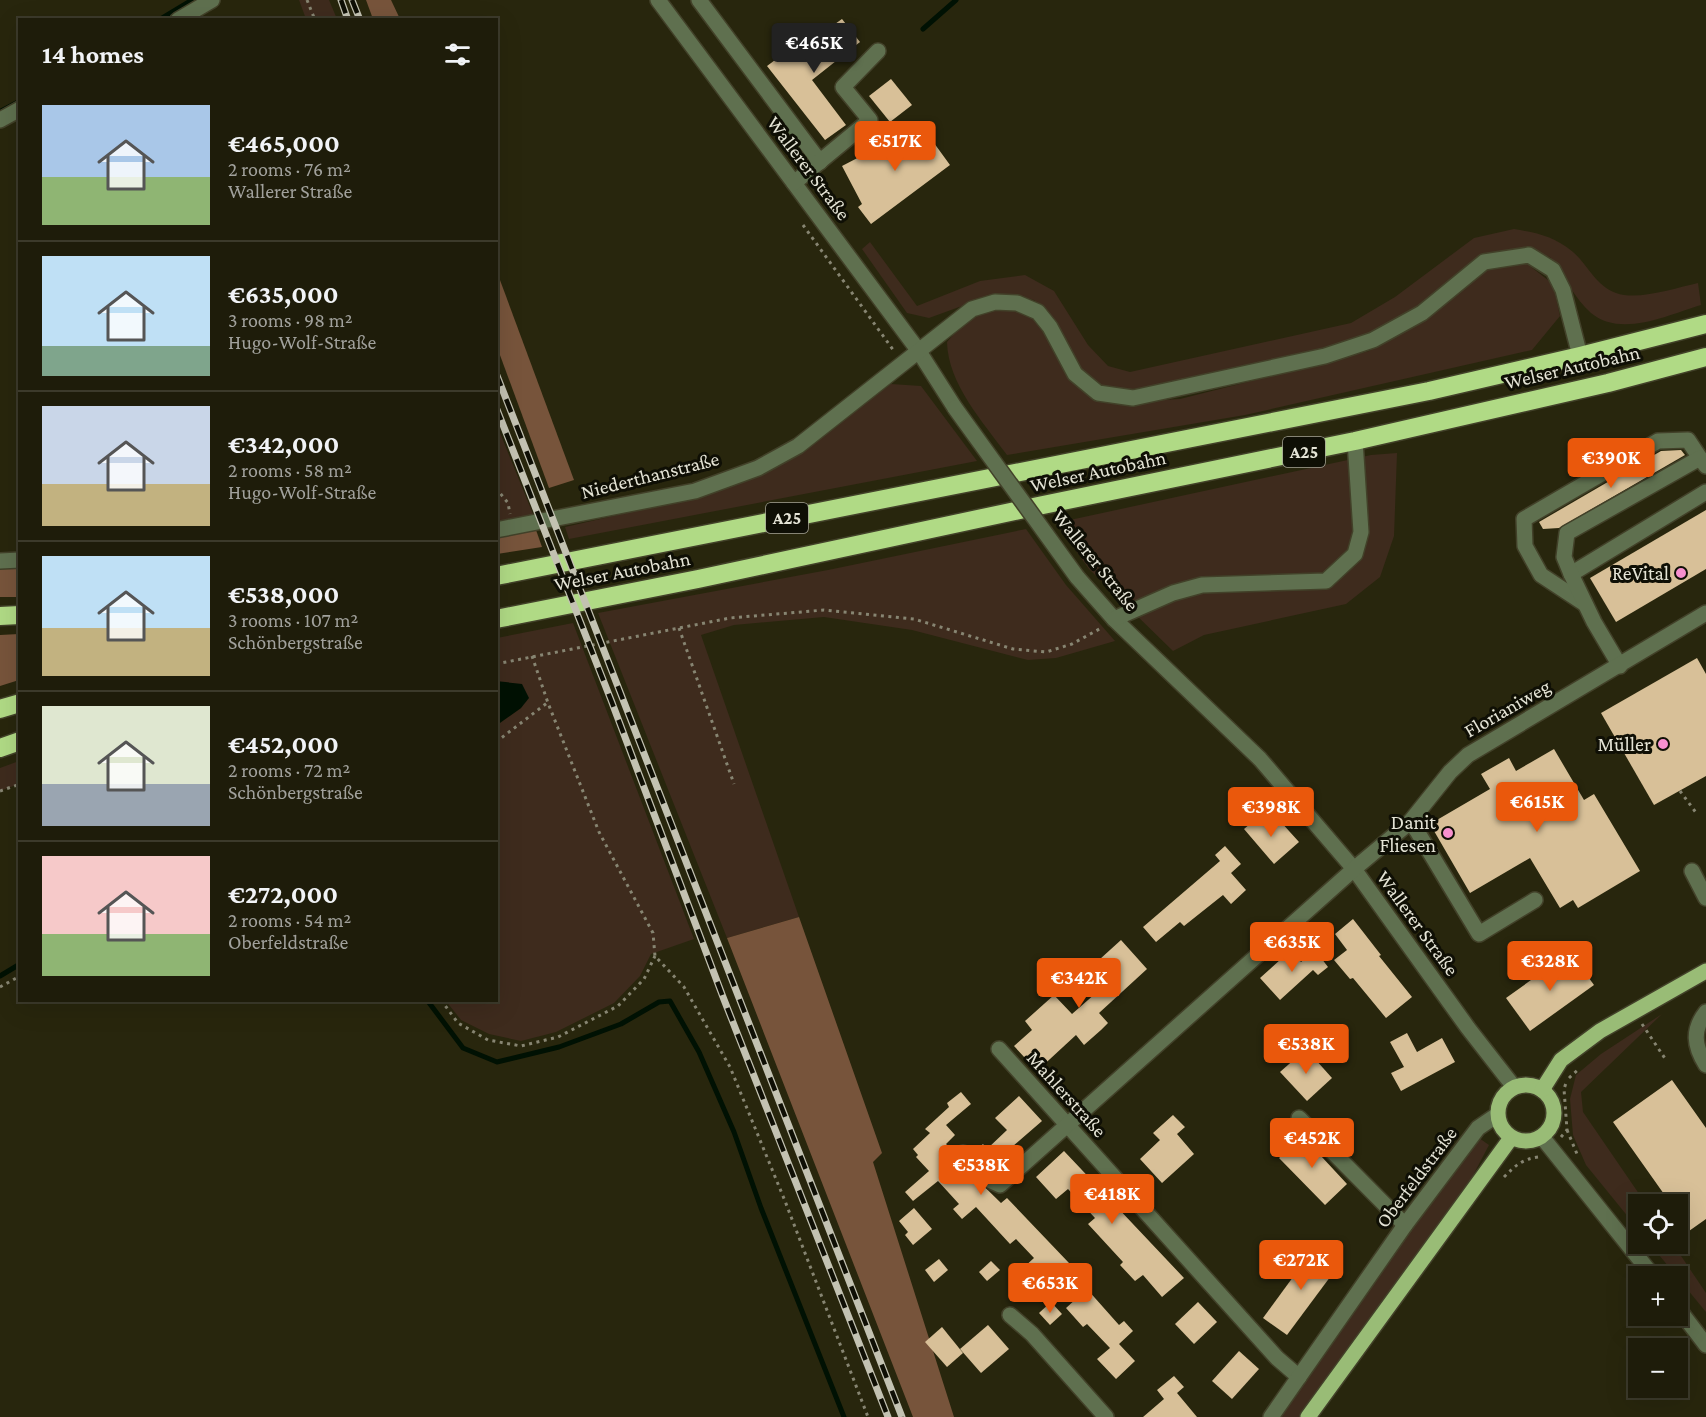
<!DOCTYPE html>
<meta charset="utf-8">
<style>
:root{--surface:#1e1c0a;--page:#2b2918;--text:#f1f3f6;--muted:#a1a19c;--line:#3c3a2b;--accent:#ea580c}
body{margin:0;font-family:"Crimson Pro",serif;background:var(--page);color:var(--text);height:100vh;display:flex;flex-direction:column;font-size:22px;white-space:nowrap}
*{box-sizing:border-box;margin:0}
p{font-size:20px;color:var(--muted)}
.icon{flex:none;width:33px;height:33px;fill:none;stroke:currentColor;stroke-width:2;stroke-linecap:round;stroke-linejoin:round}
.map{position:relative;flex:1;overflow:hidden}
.side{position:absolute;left:18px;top:18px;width:480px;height:984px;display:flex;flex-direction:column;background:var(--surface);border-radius:0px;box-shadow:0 6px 24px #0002,0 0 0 2px var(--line)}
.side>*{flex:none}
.buttons{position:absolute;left:1628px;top:1194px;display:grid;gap:12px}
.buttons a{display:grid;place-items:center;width:60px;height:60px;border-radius:0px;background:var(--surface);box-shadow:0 6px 24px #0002,0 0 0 2px var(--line);font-size:30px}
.price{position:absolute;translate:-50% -51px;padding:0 14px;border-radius:6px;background:var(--accent);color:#fff;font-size:20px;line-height:39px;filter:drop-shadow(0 2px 3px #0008)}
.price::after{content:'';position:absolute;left:50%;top:36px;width:18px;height:14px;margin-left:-9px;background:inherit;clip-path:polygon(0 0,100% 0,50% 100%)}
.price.current{background:#222;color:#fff}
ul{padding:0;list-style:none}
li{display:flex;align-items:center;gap:18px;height:150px;padding:0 24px}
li+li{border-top:2px solid var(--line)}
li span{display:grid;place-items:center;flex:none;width:168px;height:120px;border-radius:0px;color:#555}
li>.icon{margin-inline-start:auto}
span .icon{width:72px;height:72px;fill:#fffc;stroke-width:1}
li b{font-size:26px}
h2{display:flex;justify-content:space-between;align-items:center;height:72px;padding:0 24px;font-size:26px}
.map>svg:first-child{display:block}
.green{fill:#3e2b1d}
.forest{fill:#77543b}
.water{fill:#001103}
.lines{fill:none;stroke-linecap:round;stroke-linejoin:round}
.stream{stroke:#001103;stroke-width:5}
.building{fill:#d8c098}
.minor-casing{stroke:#424129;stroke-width:18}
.major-casing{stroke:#424129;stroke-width:18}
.highway-casing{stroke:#424129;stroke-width:21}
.path{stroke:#878572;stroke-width:3;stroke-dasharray:3 4.5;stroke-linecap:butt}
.minor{stroke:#5f704f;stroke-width:15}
.major{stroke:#99bc76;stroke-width:15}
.highway{stroke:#b0da85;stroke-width:18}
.rail-casing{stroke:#c3c2b2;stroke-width:7}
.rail{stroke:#0f0f05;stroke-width:4.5;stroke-dasharray:14;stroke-linecap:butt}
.minor-bridge-casing{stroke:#424129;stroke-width:18;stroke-linecap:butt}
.minor-bridge{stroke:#5f704f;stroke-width:15}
.poi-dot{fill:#f790ce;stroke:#0f0f05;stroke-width:2}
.labels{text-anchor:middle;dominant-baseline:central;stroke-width:6;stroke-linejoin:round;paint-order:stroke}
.shield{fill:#0f0f05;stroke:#a5a497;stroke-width:1.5}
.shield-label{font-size:18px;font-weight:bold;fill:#e5e4d6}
.street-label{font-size:20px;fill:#e5e4d6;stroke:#0f0f05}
.poi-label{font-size:20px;fill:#e5e4d6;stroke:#0f0f05;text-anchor:end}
</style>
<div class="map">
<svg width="1706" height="1417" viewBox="0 0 1706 1417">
<rect width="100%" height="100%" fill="#28260d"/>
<!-- green -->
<g class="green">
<path d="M299,0H329L337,19H306Z"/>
<path d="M1514,229C1537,233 1554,236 1573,252C1588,265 1595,285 1616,293C1638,301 1675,288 1698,283L1701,305C1668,315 1621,338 1591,313C1576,300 1562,274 1550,257L1516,250L1362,341L1174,383L1119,391L1100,386L1084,376L1053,318L1034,300L995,294L929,318L907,313L862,249L870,242L917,306L980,281L1025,275L1054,291L1088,345L1108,366L1130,372L1351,323L1395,297L1474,238Z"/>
<path d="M1526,263L1553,284L1560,316L1532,350L1245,415L1007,455C983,422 948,384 947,342L970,315L1003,307L1038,320L1075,382L1107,403L1180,399L1369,351L1434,310L1489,267Z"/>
<path d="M891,384L921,386L977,461L569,539L565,527L710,494L783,464Z"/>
<path d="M496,423L535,519L500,526L496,506Z"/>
<path d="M1397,453L1394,536L1380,577L1346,604L1204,635L1173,651L1089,569L1056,523L1371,455Z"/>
<path d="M1026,529L1066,585L1115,641L1056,658L1028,660L912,630L824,617L734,625L701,635L799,917L727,938L598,613L828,570Z"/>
<path d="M573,623L694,939L651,954L640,976L614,1003L556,1032L521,1041L489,1034L461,1020L446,1001L496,1000L497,725L521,708L497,681V638Z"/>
<path d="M19,761V784L0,791V768Z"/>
<path d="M1662,1014L1581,1092L1583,1112L1646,1204H1638V1229L1586,1165L1573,1135L1570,1099L1576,1075L1601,1054Z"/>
<path d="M1479,1138L1489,1145L1469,1183L1299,1417H1278L1344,1316Z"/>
<path d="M1650,1244H1673L1706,1293V1312Z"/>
</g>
<!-- forest -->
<g class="forest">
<path d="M366,0H391L400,19H373Z"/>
<path d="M497,272L574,480L549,488L497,347Z"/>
<path d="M536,530L542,547L497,554L496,537Z"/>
<path d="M19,567V597H0V569Z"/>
<path d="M19,634V680L0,686V635Z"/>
<path d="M799,917L882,1153L873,1162L954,1417H913L727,938Z"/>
</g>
<!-- water -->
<path class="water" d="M496,681L522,684L529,698L521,708L497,725Z"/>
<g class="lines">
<!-- stream -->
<g class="stream">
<path d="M159,20L192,0"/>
<path d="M923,29L956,0"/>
<path d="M1,111L20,101"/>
<path d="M0,976L20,964"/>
<path d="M427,1000L463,1048L497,1062L559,1047L621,1024L659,1002L670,1001L699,1052L734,1132L761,1208L844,1417"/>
</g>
</g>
<!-- building -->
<g class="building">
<path d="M842,19L860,42L812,80L846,125L825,140L767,66L814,31L818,36Z"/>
<path d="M891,79L912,105L890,122L869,96Z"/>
<path d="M923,124L934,143L950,165L871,224L858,207L862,204L842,166Z"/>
<path d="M1681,450L1685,455L1559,528L1543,529L1539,522L1661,451Z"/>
<path d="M1706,510V569L1616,622L1590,578Z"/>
<path d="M1697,658L1706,674V776L1654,805L1601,713Z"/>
<path d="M1554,749L1584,800L1594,794L1640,871L1578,908L1573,900L1560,908L1530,858L1470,893L1430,824L1490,789L1481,774L1509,758L1516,771Z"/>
<path d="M1263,813L1275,825L1280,821L1299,842L1274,864L1244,829Z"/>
<path d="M1225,846L1241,864L1231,873L1246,890L1231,904L1223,895L1184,926L1180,922L1156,942L1143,927L1220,861L1215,855Z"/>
<path d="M1353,919L1381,955L1379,956L1412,997L1386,1018L1353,978L1350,979L1334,960L1347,950L1335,934Z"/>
<path d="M1121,940L1147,969L1099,1013L1108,1023L1101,1030L1084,1045L1076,1035L1037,1071L1014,1046L1032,1030L1025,1021L1054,995L1072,1014L1104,986L1089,969Z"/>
<path d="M1291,950L1301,962L1315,950L1328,967L1318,975L1313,970L1280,1000L1260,978Z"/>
<path d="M1570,952L1594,985L1530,1031L1506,998Z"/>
<path d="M1407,1033L1417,1052L1442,1038L1455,1062L1401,1091L1391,1073L1404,1067L1390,1042Z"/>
<path d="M1306,1049L1332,1078L1307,1101L1280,1072Z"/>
<path d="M1672,1080L1706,1128V1219L1689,1231L1677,1213V1204H1671L1613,1122Z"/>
<path d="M961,1092L971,1104L946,1125L955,1135L946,1144L954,1152L956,1159L1001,1203L1007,1198L1069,1263L1042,1288L1023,1268L1034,1258L1016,1239L1010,1244L976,1207L962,1219L953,1209L959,1204L938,1181L913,1201L905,1192L929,1171L916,1157L918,1155L913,1149L930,1133L925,1129L949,1107L947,1103Z"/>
<path d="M1019,1096L1042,1121L990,1166L975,1151L983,1144L987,1149L1007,1130L995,1118Z"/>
<path d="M1173,1115L1185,1127L1177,1134L1194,1154L1162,1183L1140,1159L1160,1140L1153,1133Z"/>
<path d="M1295,1128L1347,1184L1325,1205L1279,1158L1294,1144L1287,1136Z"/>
<path d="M1064,1151L1184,1278L1162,1297L1143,1275L1135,1281L1120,1265L1123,1262L1088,1224L1095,1218L1068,1189L1056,1199L1036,1177Z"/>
<path d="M914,1208L932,1229L913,1245L905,1235L908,1232L899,1221Z"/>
<path d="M1315,1247L1339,1265L1287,1335L1263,1318Z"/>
<path d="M939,1259L948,1270L934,1282L925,1270Z"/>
<path d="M991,1261L1000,1270L987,1281L979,1272Z"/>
<path d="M1087,1289L1119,1325L1124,1321L1133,1331L1119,1344L1135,1361L1116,1379L1097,1359L1110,1348L1087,1324L1083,1327L1066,1308Z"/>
<path d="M1051,1302L1062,1314L1050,1325L1039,1313Z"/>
<path d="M1198,1302L1217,1322L1194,1344L1175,1324Z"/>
<path d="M988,1325L1009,1349L981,1373L960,1349Z"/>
<path d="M942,1327L963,1353L947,1367L925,1342Z"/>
<path d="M1239,1351L1259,1369L1232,1399L1212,1381Z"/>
<path d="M1174,1376L1184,1387L1177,1393L1197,1417H1143L1164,1399L1157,1390Z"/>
</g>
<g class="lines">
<!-- minor casing -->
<g class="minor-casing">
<g id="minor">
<path d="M658,0L918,350L955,408"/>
<path d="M699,0L820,162"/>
<path d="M178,20L212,0"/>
<path d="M0,120L20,109"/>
<path d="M794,183L870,120L843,87L878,51"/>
<path d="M496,530L695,491L758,468L798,446L972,309L995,302L1017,303L1038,312L1050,327L1075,374L1098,393L1133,398L1325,356L1373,340L1422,313L1484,262L1529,255L1553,270L1563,290L1580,356"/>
<path d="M0,561L20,560"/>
<path d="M1571,574L1706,492"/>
<path d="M1077,577L1114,619L1260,759L1354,869L1468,1028L1514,1087"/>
<path d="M1585,604L1541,575L1525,546L1524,519L1658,441L1688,440L1700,458"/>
<path d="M1114,619L1173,593L1202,585L1326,581L1355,554L1361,532L1355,441"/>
<path d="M1620,666L1594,622L1571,574L1564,557L1567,533L1700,458L1706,466"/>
<path d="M1410,822L1417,831L1479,934L1535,900"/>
<path d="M1692,871L1706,898"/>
<path d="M1706,1012C1692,1030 1694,1046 1706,1065"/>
<path d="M999,1049L1277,1358L1299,1377"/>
<path d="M1299,1118L1405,1225"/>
<path d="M1542,1137L1653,1276"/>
<path d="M963,1153L991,1181L1000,1185L1354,869L1410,822L1450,772L1468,755L1706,613"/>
<path d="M1677,1307L1706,1345"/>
<path d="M1010,1315L1032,1334L1106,1417"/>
<path d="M1271,1417L1405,1225L1478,1128L1497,1115"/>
</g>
</g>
<!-- major casing -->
<g class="major-casing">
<g id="major">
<circle cx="1526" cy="1113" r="28"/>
<path d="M1542,1090L1561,1060L1600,1031L1706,971"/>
<path d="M1308,1417L1511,1138"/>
</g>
</g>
<!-- highway casing -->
<g class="highway-casing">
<g id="highway">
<path d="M496,576L1429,391L1580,356L1706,324"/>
<path d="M0,616L20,615"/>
<path d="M496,619L698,579L1043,505L1355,441L1608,383L1706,357"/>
<path d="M0,709L20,703"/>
<path d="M0,748L20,741"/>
</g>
</g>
<!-- path -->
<g class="path">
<path d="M307,0L315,20"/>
<path d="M803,225L894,351"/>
<path d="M496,488L508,503L510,514"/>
<path d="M679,628L734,784"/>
<path d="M532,656L548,703L599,832L653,933L655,956L684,987L730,1067L785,1201L868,1417"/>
<path d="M496,664L730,618L824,610L914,619L1013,649L1046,652L1072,644L1103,627"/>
<path d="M496,742L547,703"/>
<path d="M0,791L20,784"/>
<path d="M1680,791L1697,814"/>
<path d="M0,987L20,976"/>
<path d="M441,1000L458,1023L488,1040L521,1046L558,1037L618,1006L644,979L655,956"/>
<path d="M1642,1024L1666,1060"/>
<path d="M1569,1078L1580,1068"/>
<path d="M1567,1130L1577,1154"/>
<path d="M1561,1137L1567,1130L1564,1089L1566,1083"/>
<path d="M1504,1177C1515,1166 1522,1159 1538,1157"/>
<path d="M1677,1283L1686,1294"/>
</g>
<!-- minor -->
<use href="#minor" class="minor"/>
<!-- major -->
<use href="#major" class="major"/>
<!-- highway -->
<use href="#highway" class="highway"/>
<!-- rail casing -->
<g class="rail-casing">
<g id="rail">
<path d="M341,0L348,20"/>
<path d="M352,0L360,20"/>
<path d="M496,373L902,1417"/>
<path d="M496,407L611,700L723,997L888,1417"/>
</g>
</g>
<!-- rail -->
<use href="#rail" class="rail"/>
<!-- minor-bridge casing -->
<g class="minor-bridge-casing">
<path id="minor-bridge" d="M955,408L1077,577"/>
</g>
<!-- minor-bridge -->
<use href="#minor-bridge" class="minor-bridge"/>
</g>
<!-- markers -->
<g class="poi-dot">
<circle cx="1681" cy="573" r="6"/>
<circle cx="1663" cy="744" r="6"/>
<circle cx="1448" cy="833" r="6"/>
</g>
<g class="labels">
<!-- shield labels -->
<g class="shield">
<rect x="1283" y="437" width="42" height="30" rx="4.5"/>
<rect x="766" y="503" width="42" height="30" rx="4.5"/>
</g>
<g class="shield-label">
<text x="1304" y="452">A25</text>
<text x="787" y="518">A25</text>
</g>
<!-- street labels -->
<g class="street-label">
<text transform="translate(809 168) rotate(53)">Wallerer Straße</text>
<text transform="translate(1572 367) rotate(-13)">Welser Autobahn</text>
<text transform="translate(1098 471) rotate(-12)">Welser Autobahn</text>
<text transform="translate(650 475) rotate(-14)">Niederthanstraße</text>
<text transform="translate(1096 560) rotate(51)">Wallerer Straße</text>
<text transform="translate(622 571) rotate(-11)">Welser Autobahn</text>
<text transform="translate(1507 708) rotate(-30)">Florianiweg</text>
<text transform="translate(1418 923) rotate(54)">Wallerer Straße</text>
<text transform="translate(1067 1094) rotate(48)">Mahlerstraße</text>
<text transform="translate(1416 1177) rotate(-53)">Oberfeldstraße</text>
</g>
<!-- poi labels -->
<g class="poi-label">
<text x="1669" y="573">ReVital</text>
<text x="1651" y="744">Müller</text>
<text x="1436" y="822">Danit<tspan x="1436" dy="23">Fliesen</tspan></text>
</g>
</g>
</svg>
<div class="buttons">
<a><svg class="icon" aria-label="locate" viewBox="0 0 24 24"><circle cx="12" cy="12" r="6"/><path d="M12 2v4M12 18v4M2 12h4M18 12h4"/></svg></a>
<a>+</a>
<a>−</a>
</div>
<b class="price current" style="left:814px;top:74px">€465K</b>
<b class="price" style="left:895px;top:172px">€517K</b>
<b class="price" style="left:1611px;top:489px">€390K</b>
<b class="price" style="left:1537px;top:833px">€615K</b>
<b class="price" style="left:1271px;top:838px">€398K</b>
<b class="price" style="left:1292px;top:973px">€635K</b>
<b class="price" style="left:1550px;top:992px">€328K</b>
<b class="price" style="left:1079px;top:1009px">€342K</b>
<b class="price" style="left:1306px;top:1075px">€538K</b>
<b class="price" style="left:1312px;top:1169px">€452K</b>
<b class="price" style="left:981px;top:1196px">€538K</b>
<b class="price" style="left:1112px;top:1225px">€418K</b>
<b class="price" style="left:1301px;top:1291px">€272K</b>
<b class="price" style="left:1050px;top:1314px">€653K</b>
<section class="side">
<h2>14 homes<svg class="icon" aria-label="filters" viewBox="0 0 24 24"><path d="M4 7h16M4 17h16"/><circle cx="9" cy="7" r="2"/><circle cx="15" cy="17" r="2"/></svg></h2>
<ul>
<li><span style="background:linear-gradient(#a9c7e8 60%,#8fb573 0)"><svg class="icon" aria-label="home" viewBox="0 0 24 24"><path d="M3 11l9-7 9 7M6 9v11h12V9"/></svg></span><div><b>€465,000</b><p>2 rooms · 76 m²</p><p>Wallerer Straße</p></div></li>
<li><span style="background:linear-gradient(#bfe0f5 75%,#7fa58c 0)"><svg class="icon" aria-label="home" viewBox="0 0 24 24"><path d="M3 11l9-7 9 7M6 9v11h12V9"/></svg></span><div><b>€635,000</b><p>3 rooms · 98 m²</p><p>Hugo-Wolf-Straße</p></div></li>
<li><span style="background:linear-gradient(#c9d6e8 65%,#c2b280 0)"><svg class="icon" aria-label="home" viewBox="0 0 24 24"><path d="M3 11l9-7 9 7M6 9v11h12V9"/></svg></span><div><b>€342,000</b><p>2 rooms · 58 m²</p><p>Hugo-Wolf-Straße</p></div></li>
<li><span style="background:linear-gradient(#bfe0f5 60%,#c2b280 0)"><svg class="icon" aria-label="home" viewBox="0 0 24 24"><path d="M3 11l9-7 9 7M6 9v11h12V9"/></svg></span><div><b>€538,000</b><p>3 rooms · 107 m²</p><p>Schönbergstraße</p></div></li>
<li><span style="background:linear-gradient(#dfe7d0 65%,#9aa5b1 0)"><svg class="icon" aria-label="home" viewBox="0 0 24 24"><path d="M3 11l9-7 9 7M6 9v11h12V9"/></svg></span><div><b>€452,000</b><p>2 rooms · 72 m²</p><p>Schönbergstraße</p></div></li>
<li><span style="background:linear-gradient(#f6c9c9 65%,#8fb573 0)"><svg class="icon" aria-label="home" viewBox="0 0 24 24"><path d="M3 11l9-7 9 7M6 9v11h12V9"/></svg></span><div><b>€272,000</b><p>2 rooms · 54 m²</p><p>Oberfeldstraße</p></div></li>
</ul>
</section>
</div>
